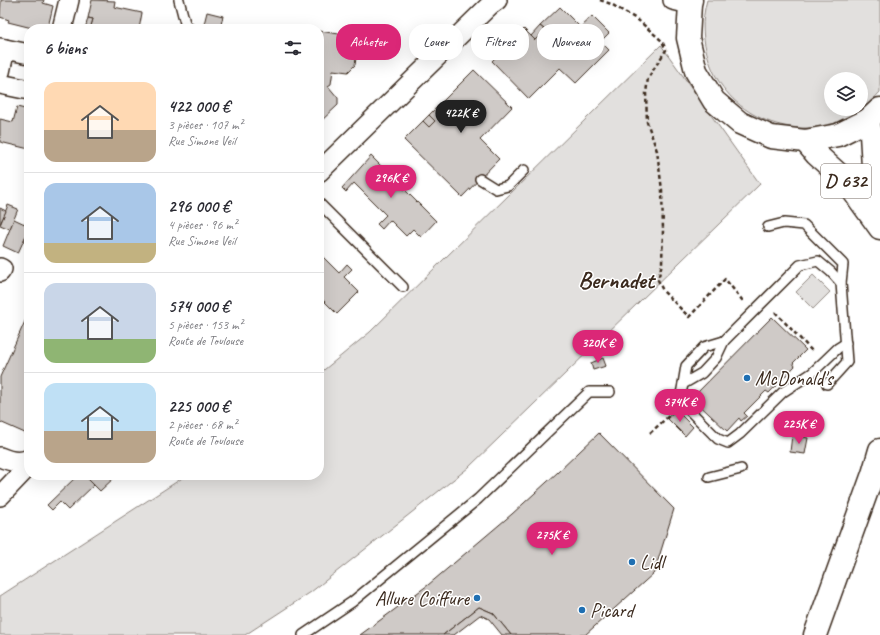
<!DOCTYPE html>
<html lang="fr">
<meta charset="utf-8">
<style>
:root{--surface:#fff;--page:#f7f7f7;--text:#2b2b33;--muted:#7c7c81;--line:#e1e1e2;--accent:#db2777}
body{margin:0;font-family:Caveat,sans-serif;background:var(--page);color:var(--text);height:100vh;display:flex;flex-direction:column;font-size:15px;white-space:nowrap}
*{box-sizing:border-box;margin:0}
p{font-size:13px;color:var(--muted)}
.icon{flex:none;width:22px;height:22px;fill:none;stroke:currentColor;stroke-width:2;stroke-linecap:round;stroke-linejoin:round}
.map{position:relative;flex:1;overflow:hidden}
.sheet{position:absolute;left:24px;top:24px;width:300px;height:456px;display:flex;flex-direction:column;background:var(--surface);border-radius:16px;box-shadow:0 4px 16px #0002}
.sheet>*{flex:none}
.guide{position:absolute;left:336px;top:24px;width:380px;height:36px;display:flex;gap:8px}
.buttons{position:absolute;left:824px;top:72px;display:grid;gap:8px}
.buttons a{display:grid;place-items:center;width:44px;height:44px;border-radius:50%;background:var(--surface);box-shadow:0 4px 16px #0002;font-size:20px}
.price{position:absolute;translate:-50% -34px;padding:0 9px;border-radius:14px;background:var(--accent);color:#fff;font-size:13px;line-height:26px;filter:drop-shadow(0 1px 2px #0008)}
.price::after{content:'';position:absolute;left:50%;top:24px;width:12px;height:9px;margin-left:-6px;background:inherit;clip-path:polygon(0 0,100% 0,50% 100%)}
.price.selected{background:#222;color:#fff}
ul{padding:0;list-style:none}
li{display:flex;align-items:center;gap:12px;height:100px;padding:0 20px}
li+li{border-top:1px solid var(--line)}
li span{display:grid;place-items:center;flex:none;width:112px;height:80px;border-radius:12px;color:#555}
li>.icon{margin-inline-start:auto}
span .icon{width:48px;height:48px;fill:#fffc;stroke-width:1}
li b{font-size:17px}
h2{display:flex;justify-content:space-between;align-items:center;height:48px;padding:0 20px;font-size:17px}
.chip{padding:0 14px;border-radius:16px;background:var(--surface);box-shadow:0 4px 16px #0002;font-size:14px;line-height:36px}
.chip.selected{background:var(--accent);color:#fff}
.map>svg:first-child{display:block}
.green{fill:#e2e0de;stroke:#8e857e;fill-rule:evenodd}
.building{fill:#cfcac7;stroke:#3b2a1e}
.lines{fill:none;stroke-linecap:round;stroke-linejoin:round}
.lane-casing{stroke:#3b2a1e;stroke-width:12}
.street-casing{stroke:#3b2a1e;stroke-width:22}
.primary-casing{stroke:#3b2a1e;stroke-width:25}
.path{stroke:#3b2a1e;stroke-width:2.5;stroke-dasharray:4 3;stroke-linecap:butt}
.lane{stroke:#fff;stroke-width:9}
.street{stroke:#fff;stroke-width:19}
.primary{stroke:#fff;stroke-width:22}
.poi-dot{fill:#1f6fb2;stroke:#fff;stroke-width:1.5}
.labels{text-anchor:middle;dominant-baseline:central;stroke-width:3;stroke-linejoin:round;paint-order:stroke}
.shield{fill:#fff;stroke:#766a62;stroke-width:1}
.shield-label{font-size:19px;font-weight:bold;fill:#3b2a1e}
.poi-label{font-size:20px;fill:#3b2a1e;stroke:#fff;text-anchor:start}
.district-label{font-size:24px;font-weight:bold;fill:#3b2a1e;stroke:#fff}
</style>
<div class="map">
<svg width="880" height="635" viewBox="0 0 880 635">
<rect width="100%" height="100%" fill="#fff"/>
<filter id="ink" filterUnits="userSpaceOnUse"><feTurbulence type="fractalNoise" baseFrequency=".025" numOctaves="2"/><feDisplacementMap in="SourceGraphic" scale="8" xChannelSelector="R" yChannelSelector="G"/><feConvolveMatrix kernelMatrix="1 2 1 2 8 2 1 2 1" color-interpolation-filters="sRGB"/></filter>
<g filter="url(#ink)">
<!-- green -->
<g class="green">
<path d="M707,0H880V92C869,104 857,115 841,121C789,142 726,114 709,60C702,39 701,21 707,0ZM831,79H861V109H831Z"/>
<path d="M661,45L760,184L599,341L468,468L311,592L245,635H0V596L187,475H319V374L370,332Z"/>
<path d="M813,275L830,292L813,309L796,292Z"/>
</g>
<!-- building -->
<g class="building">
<path d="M1,0H44L43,3L53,6L48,27L38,25L36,29L8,22L9,20L0,17Z"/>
<path d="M92,0L115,1L114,7L142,13L139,29H90L93,19L88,18Z"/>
<path d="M560,7L580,27L592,16L609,33L602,40V43L609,50L576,83L560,68L529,99L492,61L524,29L535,40L545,30L540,26Z"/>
<path d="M207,12L223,16L220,29L203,28Z"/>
<path d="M88,18L93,19L90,29H85Z"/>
<path d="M540,26L545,30L535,40L531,36Z"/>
<path d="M319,31L359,37L355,65L348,72L333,70L331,84L328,86L338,98V105L319,123Z"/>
<path d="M474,70L512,107L480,140L499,159L462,197L404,140L423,121L429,127L435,121L429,115Z"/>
<path d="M17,107L29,110V149L0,142V119L13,122Z"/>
<path d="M429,115L435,121L429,127L423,121Z"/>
<path d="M371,156L436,221L421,237L413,229L406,236L390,220L382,229L377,224L386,215L354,183L346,192L342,188Z"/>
<path d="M8,205L18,209L10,229L0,225Z"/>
<path d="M0,208L6,211L0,224Z"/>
<path d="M14,219L29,226V229L18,253L3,246Z"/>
<path d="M29,229V242L24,240Z"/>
<path d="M319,253L339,273L347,264L352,269L344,277L359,292L337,314L319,296Z"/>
<path d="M772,317L806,350L793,363L795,366L769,393L766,391L744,413L747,416L741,421L739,418L727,431L692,398Z"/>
<path d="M26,319L29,320V430L27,434L0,422V377Z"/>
<path d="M603,358L606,366L593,370L591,363Z"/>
<path d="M676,410L693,427L685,436L667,418Z"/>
<path d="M599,433L674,509L654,573L585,635H511L493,613L479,607L443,635H360L428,585L512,514L558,472Z"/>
<path d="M792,435L808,438L805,454L790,452Z"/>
<path d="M78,475H84L94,485L68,510L60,502L52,510L47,505Z"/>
<path d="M84,475H113L115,477L100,491Z"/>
<path d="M479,607L493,613L511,635H502L489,619L480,615L454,635H443Z"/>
</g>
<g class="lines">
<!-- lane casing -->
<g class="lane-casing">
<g id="lane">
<path d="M179,0L185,23L190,29"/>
<path d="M480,179L496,189L508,186L524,170"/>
<path d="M319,203L403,287"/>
<path d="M768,227L784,223L804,225L843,264L841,283L847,362L827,384"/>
<path d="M841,283L831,272L818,261L800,265L724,341L716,358L702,373L683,384L680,399L684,405L718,439L728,443L740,434L783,392L812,373L838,348L846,343"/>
<path d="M683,384L686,366L704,347L724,341"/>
<path d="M709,477L741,469"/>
<path d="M303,635L352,602L478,499L589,392H610"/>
</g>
</g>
<!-- street casing -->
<g class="street-casing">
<g id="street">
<path d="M673,0L690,4"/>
<path d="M62,29L69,0"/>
<path d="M0,48L29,54"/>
<path d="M0,72L5,49"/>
<path d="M0,84L29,90"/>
<path d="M319,172L490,5L497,0"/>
<path d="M0,268L2,269L0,272"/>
<path d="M0,457C9,461 19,464 29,459"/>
<path d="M0,496L23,472L28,460"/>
</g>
</g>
<!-- primary casing -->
<g class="primary-casing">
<g id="primary">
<path d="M691,0L690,4L688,38L696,71L714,101L740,123L771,137L805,141L838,135L868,120L880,109"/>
<path d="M868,120L871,134L874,183L880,219"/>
<path d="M805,141L816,154L846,181L880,228"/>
<path d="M815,635L873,474L880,450"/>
</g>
</g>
<!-- path -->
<g class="path">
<path d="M600,0L611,4L638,20L662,41L666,50L648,78L646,93L647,122L657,151L662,190L663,230L662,263L658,280L663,291L689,317L725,279L743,301"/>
<path d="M775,312L813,352"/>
<path d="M650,433L671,414"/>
</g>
<!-- lane -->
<use href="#lane" class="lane"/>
<!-- street -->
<use href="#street" class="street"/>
<!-- primary -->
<use href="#primary" class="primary"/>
</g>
</g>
<!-- markers -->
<g class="poi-dot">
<circle cx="747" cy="378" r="4"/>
<circle cx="632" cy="562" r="4"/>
<circle cx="477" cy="598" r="4"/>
<circle cx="582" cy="610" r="4"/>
</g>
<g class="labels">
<!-- shield labels -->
<rect class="shield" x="821" y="164" width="50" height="34" rx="3"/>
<g class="shield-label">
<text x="846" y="181">D 632</text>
</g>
<!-- poi labels -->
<g class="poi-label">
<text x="755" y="378">McDonald's</text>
<text x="640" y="562">Lidl</text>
<text x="469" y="598" text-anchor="end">Allure Coiffure</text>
<text x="590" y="610">Picard</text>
</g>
<!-- district labels -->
<g class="district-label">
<text x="616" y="280">Bernadet</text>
</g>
</g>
</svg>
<div class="buttons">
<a><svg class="icon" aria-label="layers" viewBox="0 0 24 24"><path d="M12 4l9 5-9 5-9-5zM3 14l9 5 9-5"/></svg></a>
</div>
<b class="price selected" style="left:461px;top:134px">422K €</b>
<b class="price" style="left:391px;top:199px">296K €</b>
<b class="price" style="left:598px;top:364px">320K €</b>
<b class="price" style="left:680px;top:423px">574K €</b>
<b class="price" style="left:799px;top:445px">225K €</b>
<b class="price" style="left:552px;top:556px">275K €</b>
<div class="guide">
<a class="chip selected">Acheter</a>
<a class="chip">Louer</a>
<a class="chip">Filtres</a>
<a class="chip">Nouveau</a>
</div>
<section class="sheet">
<h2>6 biens<svg class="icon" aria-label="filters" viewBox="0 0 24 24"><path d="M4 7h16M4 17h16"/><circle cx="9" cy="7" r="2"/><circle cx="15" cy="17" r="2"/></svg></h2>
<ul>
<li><span style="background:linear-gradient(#ffd9b3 60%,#b9a48a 0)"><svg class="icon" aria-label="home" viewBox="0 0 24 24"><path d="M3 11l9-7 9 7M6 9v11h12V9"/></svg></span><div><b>422 000 €</b><p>3 pièces · 107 m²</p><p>Rue Simone Veil</p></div></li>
<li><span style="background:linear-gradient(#a9c7e8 75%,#c2b280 0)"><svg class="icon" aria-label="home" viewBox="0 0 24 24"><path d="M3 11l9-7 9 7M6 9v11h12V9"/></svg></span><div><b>296 000 €</b><p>4 pièces · 96 m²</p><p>Rue Simone Veil</p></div></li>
<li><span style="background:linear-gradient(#c9d6e8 70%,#8fb573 0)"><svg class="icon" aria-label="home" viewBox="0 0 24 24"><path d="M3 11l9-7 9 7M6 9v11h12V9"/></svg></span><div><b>574 000 €</b><p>5 pièces · 153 m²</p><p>Route de Toulouse</p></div></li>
<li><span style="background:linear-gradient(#bfe0f5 60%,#b9a48a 0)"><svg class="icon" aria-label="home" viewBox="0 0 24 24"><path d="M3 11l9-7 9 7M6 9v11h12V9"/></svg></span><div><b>225 000 €</b><p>2 pièces · 68 m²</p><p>Route de Toulouse</p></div></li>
</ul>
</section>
</div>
